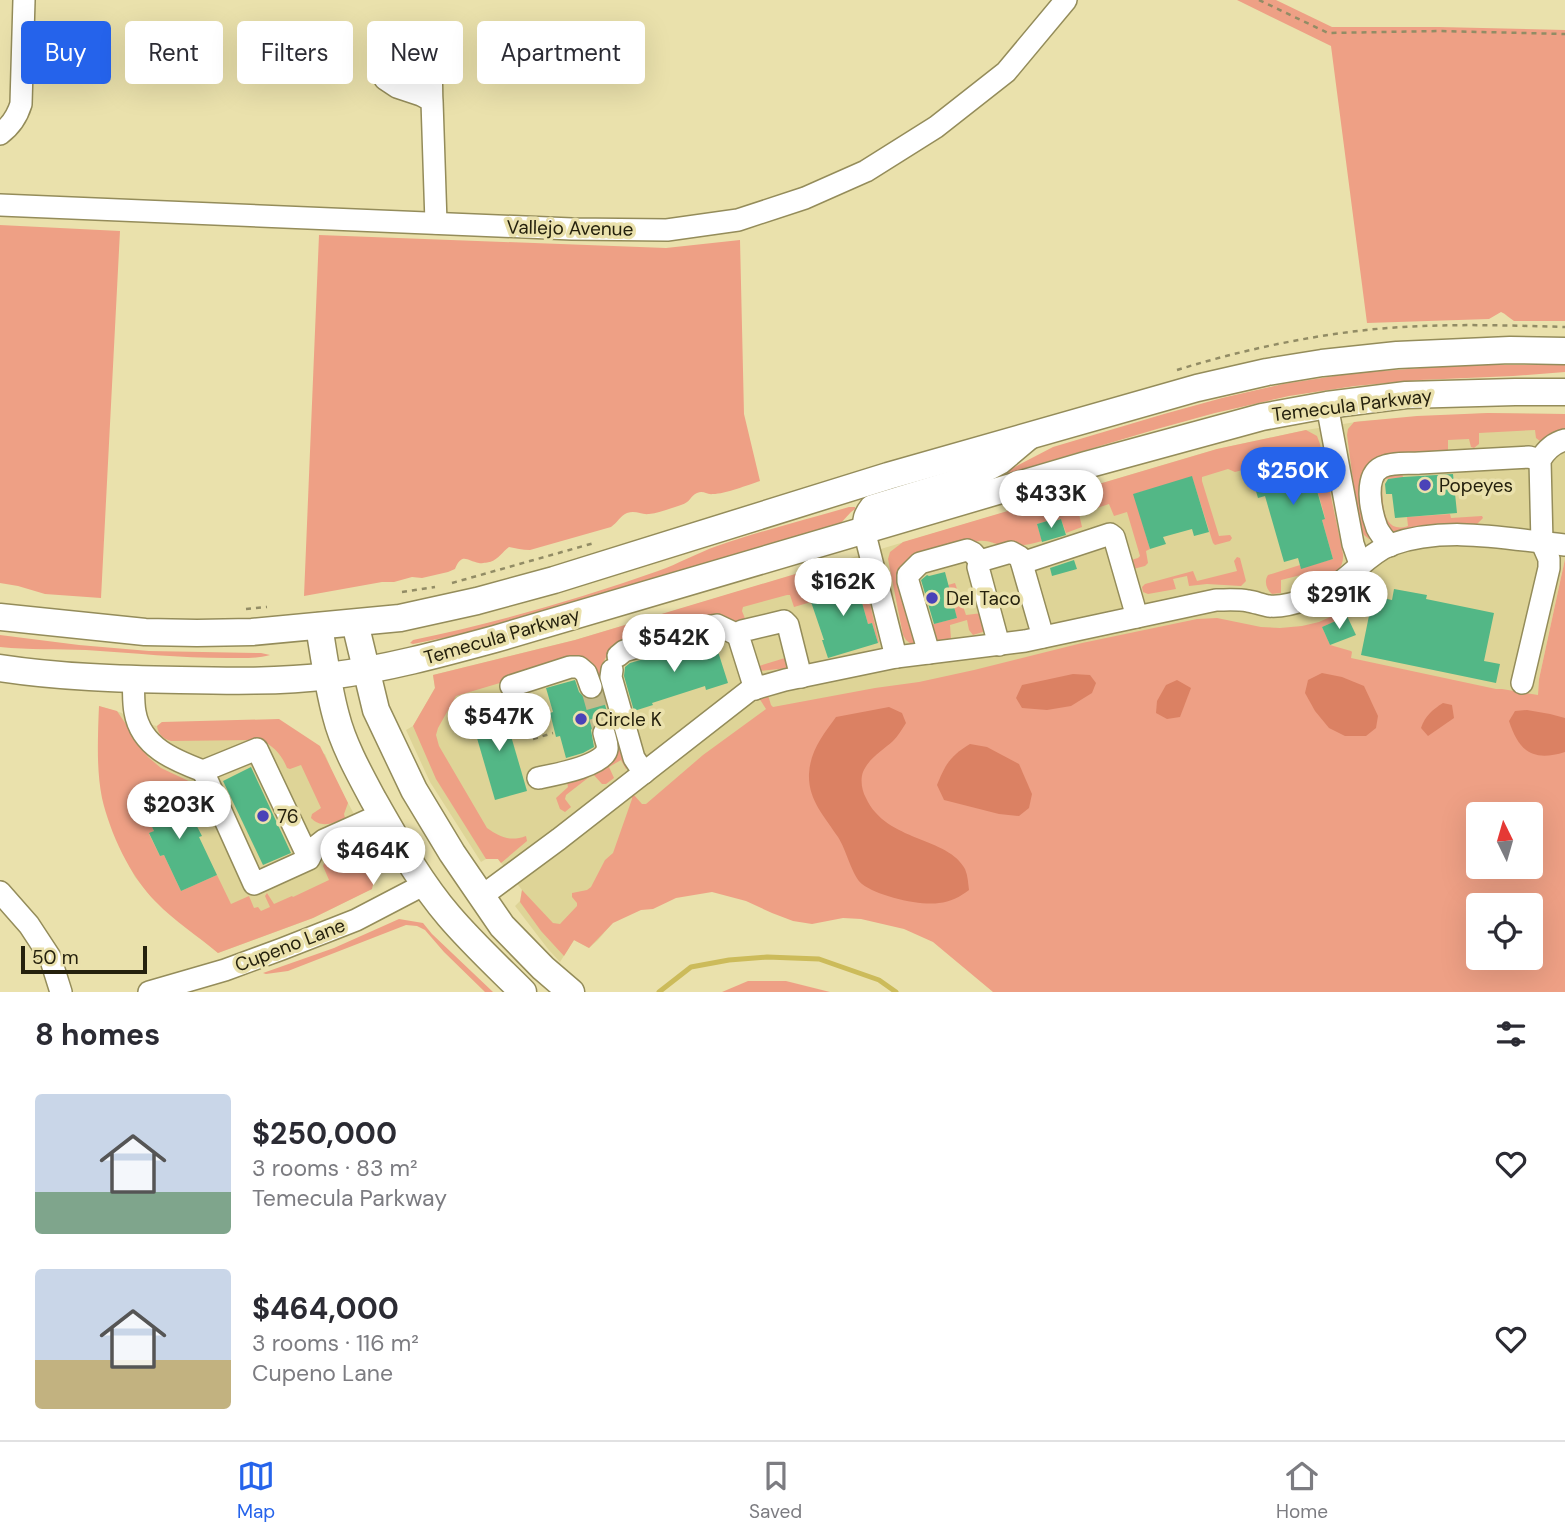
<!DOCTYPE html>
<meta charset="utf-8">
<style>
:root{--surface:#fff;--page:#f7f7f7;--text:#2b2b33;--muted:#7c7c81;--line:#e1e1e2;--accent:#2563eb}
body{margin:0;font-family:"DM Sans",sans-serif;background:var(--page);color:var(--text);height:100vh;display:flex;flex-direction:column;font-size:26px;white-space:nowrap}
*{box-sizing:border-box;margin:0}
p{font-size:23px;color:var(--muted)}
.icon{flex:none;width:38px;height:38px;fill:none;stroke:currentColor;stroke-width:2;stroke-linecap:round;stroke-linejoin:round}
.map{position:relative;height:992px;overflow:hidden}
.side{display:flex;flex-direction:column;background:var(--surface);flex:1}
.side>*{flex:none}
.top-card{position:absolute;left:21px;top:21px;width:700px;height:63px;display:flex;gap:14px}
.needle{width:46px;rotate:355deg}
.controls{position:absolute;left:1466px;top:802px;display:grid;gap:14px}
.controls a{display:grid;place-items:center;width:77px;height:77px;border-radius:7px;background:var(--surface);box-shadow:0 7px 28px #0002;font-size:35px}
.scale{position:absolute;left:21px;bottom:18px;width:126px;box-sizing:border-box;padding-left:7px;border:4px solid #25210d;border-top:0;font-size:19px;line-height:24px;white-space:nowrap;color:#25210d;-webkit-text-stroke:5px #eae1ac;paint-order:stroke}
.price{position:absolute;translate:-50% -60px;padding:0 16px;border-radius:24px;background:#fff;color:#222;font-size:23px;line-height:46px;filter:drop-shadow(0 2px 4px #0008)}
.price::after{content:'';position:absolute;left:50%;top:42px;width:21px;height:16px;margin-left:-10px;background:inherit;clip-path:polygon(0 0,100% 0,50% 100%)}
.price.active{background:var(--accent);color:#fff}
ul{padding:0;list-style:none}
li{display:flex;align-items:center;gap:21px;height:175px;padding:0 35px}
li span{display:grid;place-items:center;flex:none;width:196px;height:140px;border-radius:7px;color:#555}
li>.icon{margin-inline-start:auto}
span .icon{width:84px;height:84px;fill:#fffc;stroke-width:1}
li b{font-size:30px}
h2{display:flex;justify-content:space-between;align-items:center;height:84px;padding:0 35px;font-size:30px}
.tag{padding:0 24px;border-radius:7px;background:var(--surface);box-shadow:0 7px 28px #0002;font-size:24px;line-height:63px}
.tag.active{background:var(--accent);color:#fff}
.tab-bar{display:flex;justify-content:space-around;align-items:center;height:98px;border-top:2px solid var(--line);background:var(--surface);font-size:19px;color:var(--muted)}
.tab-bar a{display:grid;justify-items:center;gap:4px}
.tab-bar .active{color:var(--accent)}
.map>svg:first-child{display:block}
.built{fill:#ded497}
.green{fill:#eea085;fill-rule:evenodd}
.forest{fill:#db8163}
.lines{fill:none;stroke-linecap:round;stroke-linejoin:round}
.stream{stroke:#ccbb5a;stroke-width:5}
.building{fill:#53b786}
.minor-tunnel{stroke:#c3bb8c;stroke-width:21;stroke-dasharray:21 10;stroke-linecap:butt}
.minor-casing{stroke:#948c5a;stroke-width:24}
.major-casing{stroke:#948c5a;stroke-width:29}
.path{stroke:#928c65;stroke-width:2.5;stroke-dasharray:5 5;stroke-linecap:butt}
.minor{stroke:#fff;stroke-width:21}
.major{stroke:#fff;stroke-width:26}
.poi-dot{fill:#4a42b8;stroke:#eae1ac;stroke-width:2.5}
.labels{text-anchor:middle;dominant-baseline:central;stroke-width:7;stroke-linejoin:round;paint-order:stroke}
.street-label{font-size:19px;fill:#25210d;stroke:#eae1ac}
.poi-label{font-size:19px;fill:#25210d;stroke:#eae1ac;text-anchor:start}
</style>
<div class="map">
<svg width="1565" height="992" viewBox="0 0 1565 992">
<rect width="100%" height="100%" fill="#eae1ac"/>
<!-- built -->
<g class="built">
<path d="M1488,413L1565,414V559L1539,679L1538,705L777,729L598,940L589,948L574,940L560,962L548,949L515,906L520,901L522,890L498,859H486L481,862L430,782L406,730L413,726L435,688L433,675L575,640L1217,449L1306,430L1362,421Z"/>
<path d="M99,706L122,713L127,720L157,726L162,722H179L325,754L336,781L378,858L372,889L313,918L218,953L155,901L135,877L121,850L102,797L98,738Z"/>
</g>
<!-- green -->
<g class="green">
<path d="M1237,0H1276L1332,27H1439L1565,30V321H1514C1509,318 1506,314 1501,312L1489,319L1367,323L1331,46Z"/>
<path d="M0,225L120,231L101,598L45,594L18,586L0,583Z"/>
<path d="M319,235L666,248L740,240L744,414L760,481C748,485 725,494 713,494C706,495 704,490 697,493C690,496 691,502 681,505C671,508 659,513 649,514C641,515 636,510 627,513C620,516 618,522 611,527L530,550C522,550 516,548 509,547C502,552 499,559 490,562C488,562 481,564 479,563C467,561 462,552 455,569L448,572L422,578L412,577L394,582H382L304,596Z"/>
<path d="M1463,365H1565V372L1513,376L1420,380L1355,386L1289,396L1215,413L1157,429L879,512L1005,472L1053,447L1164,414L1222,398L1283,384L1354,373Z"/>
<path d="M1488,413L1565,414V436L1543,439L1540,441L1536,438L1535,430L1479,433V444L1474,448L1471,447L1469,439L1448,440V450L1401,453L1372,460L1366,467L1363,473L1362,485L1373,539H1369L1364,535L1359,525L1347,435L1348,429L1354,422L1417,416Z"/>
<path d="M1306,430L1317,436L1320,444L1343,554C1344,568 1336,573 1325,580L1321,578L1317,571L1281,580V593L1272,594C1266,589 1264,581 1268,575L1300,565L1301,568L1333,559L1322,520L1325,518L1319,496L1309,474L1313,472L1305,448L1245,466L1246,469L1235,472L1228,469L1202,477V481L1219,536L1230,535L1232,538L1230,541L1215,545L1213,543L1192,477L1134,494L1150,549L1146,551L1148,563L1145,566L1133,569L1131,560L1138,558L1140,556L1127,512L1114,516L1109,504L1079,514L1082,527L1066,533L1061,519L1055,521L1054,519L1037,524L1042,541C1029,545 1016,547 1002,545C994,544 988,540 979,541L918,558L917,643L911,644L906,640L903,635L888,559L890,552L903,542L1217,449Z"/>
<path d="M1402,471L1403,478L1385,479L1384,482L1382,483C1383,501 1381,535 1408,526L1407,517L1450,514L1451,518L1482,516L1483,518L1476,525L1449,523L1434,524L1393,533L1379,516L1381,476Z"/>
<path d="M849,507H855V509L851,512L840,524L705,563L554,610L457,635L413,644L410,643L413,640C496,623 578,599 658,571C678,564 697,553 717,546C760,531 805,520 849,507Z"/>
<path d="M1237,557L1240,558L1246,581L1241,586L1207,584L1189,586L1187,576L1173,579L1176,589L1148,594L1143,592L1142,587L1145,584L1193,571L1197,581L1237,571L1234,561Z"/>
<path d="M1565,559V992H993L933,942L904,929L861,919L843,918L812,924L793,921L772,913L746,901L712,892L676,898L653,909L641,910L613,923L589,948L574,940L564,956L541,931L520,902L522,890L553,923L560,924L577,906V903L572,897V893L587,890L591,887L605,860L613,853L632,799V797L634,795L642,804H646L703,755L766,709L759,698L768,695L771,705L773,707L875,688L919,682L974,670L1082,643L1197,619L1217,618L1261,627L1280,628L1302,626L1319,622L1337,614L1338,611L1334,602H1339L1347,616L1322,627L1330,645L1351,651L1352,652L1351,658L1496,689H1502L1538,695L1539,679ZM1479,814H1531V866H1479ZM1479,905H1531V957H1479Z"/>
<path d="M842,560C853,562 858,564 863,574L879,642L878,643L872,623L868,624L861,599L864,597L858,578L808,593L811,602L794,607L790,595H787L743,607L742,611L746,621L743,623L724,621L613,653L609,651L602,665L608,668L630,765L626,769L621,760L609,767L614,778L606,784H602L593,774L566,795L565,799L571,807L565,812L560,809L556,798L568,787L566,778L614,730L601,684L591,675L517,678L456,696L438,728L436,735L439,746L487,828C500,837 510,842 526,836L527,841L501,863L498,859H486L436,779L413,726L435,688L433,675L575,640Z"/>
<path d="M955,583L966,615L982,613L986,631L973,635L969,630L967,620L950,625L951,639L939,641L933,637L929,625L957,618L948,585Z"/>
<path d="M0,635L79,645L149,651L261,653L270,655C256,659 241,658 227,658C180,658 133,653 86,650C58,649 29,650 0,647Z"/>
<path d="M785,658H787L788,668L760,671L759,668V666Z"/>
<path d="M99,706L117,711L148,757L161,768L195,784L198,788L197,790L186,795L182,787L142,806L154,831L149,834L160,856L164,855L181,891L217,875L231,904L249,896L254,908L258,907L261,911L270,907L265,896L267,893L274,904L292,896L293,897L329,880L323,866L327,856L360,840L361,844C385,843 375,875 372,889L313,918L218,953C198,936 174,921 156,902C130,876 110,833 102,798C96,768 98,736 99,706Z"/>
<path d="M279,719L320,746L348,803L344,814L345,818C333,823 322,829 311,818L312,814L321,808L301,765L290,769L287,768C282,755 273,745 260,740L171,741C163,739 158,734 157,726L162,722Z"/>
<path d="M399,919L423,923L432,934L493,992H485L444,952L425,930L417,926L406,925L288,971L266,974L263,973L334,948Z"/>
<path d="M748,981H786L830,992H722Z"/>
</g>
<!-- forest -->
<g class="forest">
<path d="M1322,673L1342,677L1364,686L1378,716L1376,728L1366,736H1345L1329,728L1315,711L1305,693L1308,680Z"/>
<path d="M1073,674L1090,675L1096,683L1092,693L1071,706L1047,710L1022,708L1016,698L1022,685Z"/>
<path d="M1177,680L1191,688L1180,717L1167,719L1156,713L1157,701L1166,685Z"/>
<path d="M1443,703L1452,705L1454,718L1428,736L1421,728C1425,716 1432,710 1443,703Z"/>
<path d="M889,707L902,713L906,723C902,729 898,736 893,741C883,750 869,758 863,772C860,780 862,791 866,798C886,842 949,837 965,869C968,876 968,883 969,890C960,897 950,902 939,903C920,906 877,896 862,884C852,876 846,849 838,837C825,817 808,800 809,774C810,751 823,735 836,717Z"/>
<path d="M1527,710L1550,714L1565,718V752C1533,762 1519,752 1509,721L1515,711Z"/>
<path d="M970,744L987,747L1019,764L1032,794L1029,808L1019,816L999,814L944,800L937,785C945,765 950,756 970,744Z"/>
</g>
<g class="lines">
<!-- stream -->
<path class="stream" d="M659,992L691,967L729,960L767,957L819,959L879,980L896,992"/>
</g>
<!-- building -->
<g class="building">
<path d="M1305,448L1325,519L1322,520L1333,559L1301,569L1298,558L1284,562L1265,496L1258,498L1248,465Z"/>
<path d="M1453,474L1457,513L1395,518L1392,494H1386L1385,484L1388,479L1403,477Z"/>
<path d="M1192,476L1209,532L1194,536L1192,529L1163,537L1166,544L1150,549L1133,494Z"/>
<path d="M1054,519L1055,521L1061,519L1066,535L1042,542L1037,524Z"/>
<path d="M1074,560L1077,569L1052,576L1050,568Z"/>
<path d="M945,572L957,618L934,624L921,580L927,575L929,576Z"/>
<path d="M858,578L864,598L861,599L868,624L872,623L878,643L828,658L822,640H824L808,593Z"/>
<path d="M1394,589L1427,595L1426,599L1494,613L1484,661L1500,664L1496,683L1361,655L1373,596L1392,600Z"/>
<path d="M1347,616L1356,635L1330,645L1322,627Z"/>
<path d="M714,639L728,683L706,690L705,686L652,703L653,705L634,711L624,676L625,667L630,663Z"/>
<path d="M575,680L579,692L586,699H596L602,694L610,722L602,720L595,724L591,730L594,747L583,753L566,758L560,736L556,737L550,713L553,712L546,688Z"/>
<path d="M502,705L527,791L495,800L470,714Z"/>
<path d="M251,767L291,853L263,865L223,781Z"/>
<path d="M176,790L188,814L190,813L202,836L199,837L217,875L181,891L164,855L160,856L149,833L154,831L142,806Z"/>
</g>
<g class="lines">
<!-- minor-tunnel -->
<path class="minor-tunnel" d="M591,687L604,733"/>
<!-- minor casing -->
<g class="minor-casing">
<g id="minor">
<path d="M432,101C431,91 433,76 428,67C425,61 419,60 413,58C398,52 394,55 383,66L385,79L397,87L421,95L432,101L436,223"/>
<path d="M0,134C11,126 17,117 21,104L24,0"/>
<path d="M0,205L572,229L667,230L738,220L805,198L866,171L936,127L1006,72L1066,0"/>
<path d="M1327,405L1353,544L1360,564"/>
<path d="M1390,546C1385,540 1380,534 1377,528C1371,512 1363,476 1382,467C1393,462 1408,464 1420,463C1456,461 1493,459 1529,457L1540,460"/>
<path d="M1022,563L1110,534L1114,537L1137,617"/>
<path d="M999,645L978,567L980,561L1011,552L1020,557L1043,637"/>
<path d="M929,653L908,581V575L920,563L967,550L973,553L980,561"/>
<path d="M618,656L624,651L706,627L717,625L738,635"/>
<path d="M896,657L864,530C863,519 864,515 871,506L986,471L1001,463L1033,436"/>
<path d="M612,670L611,677L634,758L644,773"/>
<path d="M133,679C134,690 133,702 135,712C141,747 174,760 203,771"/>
<path d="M1522,683L1549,568V559L1542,543L1540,460C1546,450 1553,443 1565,440"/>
<path d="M511,686L570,667H579L586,673L591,687"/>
<path d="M755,689L738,635L742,631L784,621L788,625L801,677"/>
<path d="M538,778C553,775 605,766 607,749C608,745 605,738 604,733"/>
<path d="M309,859L254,884L203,771L257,749L309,859L315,847L324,840L382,814"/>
<path d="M0,892L29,925L50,957L61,992"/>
<path d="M482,896L559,839L750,690L785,680L896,657L1025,641L1216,600C1226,600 1238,599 1248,601C1255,602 1262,605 1269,606C1290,608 1327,593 1343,580C1359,568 1371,553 1390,545C1446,525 1508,539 1565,545"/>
<path d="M149,992L225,970L282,949L356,920L425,884"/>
</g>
</g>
<!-- major casing -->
<g class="major-casing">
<g id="major">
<path d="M0,617L145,632L197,633L252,632L400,618L477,601L554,580L888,476L1197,388L1267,372L1322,363L1397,355L1510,350L1565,351"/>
<path d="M355,623L376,710L414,790L452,853L502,926L543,968L571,992"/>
<path d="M319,626C324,656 328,687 336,716C343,744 359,773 373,799C396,839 419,881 449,916C472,943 498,967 523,992"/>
<path d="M0,668C59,677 120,679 180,680C229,681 280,682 329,676C385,669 440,654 495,639L1086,465L1262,417L1327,405L1406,395L1515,392H1565"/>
</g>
</g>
<!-- path -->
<g class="path">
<path d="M1259,0L1328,33L1439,31L1565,34"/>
<path d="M1177,370C1238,351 1303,337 1366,330C1432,323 1499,325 1565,327"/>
<path d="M452,583L594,543"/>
<path d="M402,592L435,587"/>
<path d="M246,609L267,607"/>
<path d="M533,739L553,733"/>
<path d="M196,824L206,820"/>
</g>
<!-- minor -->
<use href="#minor" class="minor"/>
<!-- major -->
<use href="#major" class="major"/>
</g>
<!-- markers -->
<g class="poi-dot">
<circle cx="1425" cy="485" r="7"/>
<circle cx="932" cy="598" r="7"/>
<circle cx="581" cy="719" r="7"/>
<circle cx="263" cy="816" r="7"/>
</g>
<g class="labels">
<!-- street labels -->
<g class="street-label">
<text transform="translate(570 228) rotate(1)">Vallejo Avenue</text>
<text transform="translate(1352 405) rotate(-7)">Temecula Parkway</text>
<text transform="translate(502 636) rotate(-16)">Temecula Parkway</text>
<text transform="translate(290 945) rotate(-21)">Cupeno Lane</text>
</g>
<!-- poi labels -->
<g class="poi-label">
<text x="1439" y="485">Popeyes</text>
<text x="946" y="598">Del Taco</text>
<text x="595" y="719">Circle K</text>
<text x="277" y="816">76</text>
</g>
</g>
</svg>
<div class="controls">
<a><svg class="needle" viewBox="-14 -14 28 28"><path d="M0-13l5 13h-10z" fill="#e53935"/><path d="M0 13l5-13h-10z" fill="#7c7c81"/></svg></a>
<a><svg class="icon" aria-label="locate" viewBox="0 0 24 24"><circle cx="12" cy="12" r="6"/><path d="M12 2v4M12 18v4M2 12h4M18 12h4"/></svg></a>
</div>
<div class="scale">50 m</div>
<b class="price active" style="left:1293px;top:507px">$250K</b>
<b class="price" style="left:1051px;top:530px">$433K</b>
<b class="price" style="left:843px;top:618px">$162K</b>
<b class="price" style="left:1339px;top:631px">$291K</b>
<b class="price" style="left:674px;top:674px">$542K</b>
<b class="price" style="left:499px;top:753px">$547K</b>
<b class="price" style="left:179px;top:841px">$203K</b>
<b class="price" style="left:373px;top:887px">$464K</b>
<div class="top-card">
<a class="tag active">Buy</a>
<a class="tag">Rent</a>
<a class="tag">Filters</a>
<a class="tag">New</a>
<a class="tag">Apartment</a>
</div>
</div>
<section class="side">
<h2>8 homes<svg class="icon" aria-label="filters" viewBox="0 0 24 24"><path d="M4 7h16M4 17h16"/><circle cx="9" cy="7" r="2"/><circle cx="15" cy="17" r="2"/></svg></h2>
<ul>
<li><span style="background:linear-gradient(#c9d6e8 70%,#7fa58c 0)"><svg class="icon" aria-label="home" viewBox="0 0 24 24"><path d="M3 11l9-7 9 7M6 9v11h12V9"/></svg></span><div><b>$250,000</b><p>3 rooms · 83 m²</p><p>Temecula Parkway</p></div><svg class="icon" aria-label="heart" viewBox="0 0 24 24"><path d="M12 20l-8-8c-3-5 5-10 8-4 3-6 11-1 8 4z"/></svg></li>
<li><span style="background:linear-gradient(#c9d6e8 65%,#c2b280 0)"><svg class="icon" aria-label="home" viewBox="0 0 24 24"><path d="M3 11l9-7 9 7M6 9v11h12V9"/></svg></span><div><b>$464,000</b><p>3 rooms · 116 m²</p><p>Cupeno Lane</p></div><svg class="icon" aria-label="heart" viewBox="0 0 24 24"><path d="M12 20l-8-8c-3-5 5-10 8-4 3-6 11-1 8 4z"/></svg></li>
</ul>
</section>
<nav class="tab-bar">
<a class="active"><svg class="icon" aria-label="map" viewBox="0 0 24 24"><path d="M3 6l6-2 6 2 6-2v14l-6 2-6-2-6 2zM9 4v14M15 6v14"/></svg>Map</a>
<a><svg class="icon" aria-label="saved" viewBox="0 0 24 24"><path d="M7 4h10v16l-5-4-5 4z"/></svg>Saved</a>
<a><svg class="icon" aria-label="home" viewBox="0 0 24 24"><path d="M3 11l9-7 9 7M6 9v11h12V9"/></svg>Home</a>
</nav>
